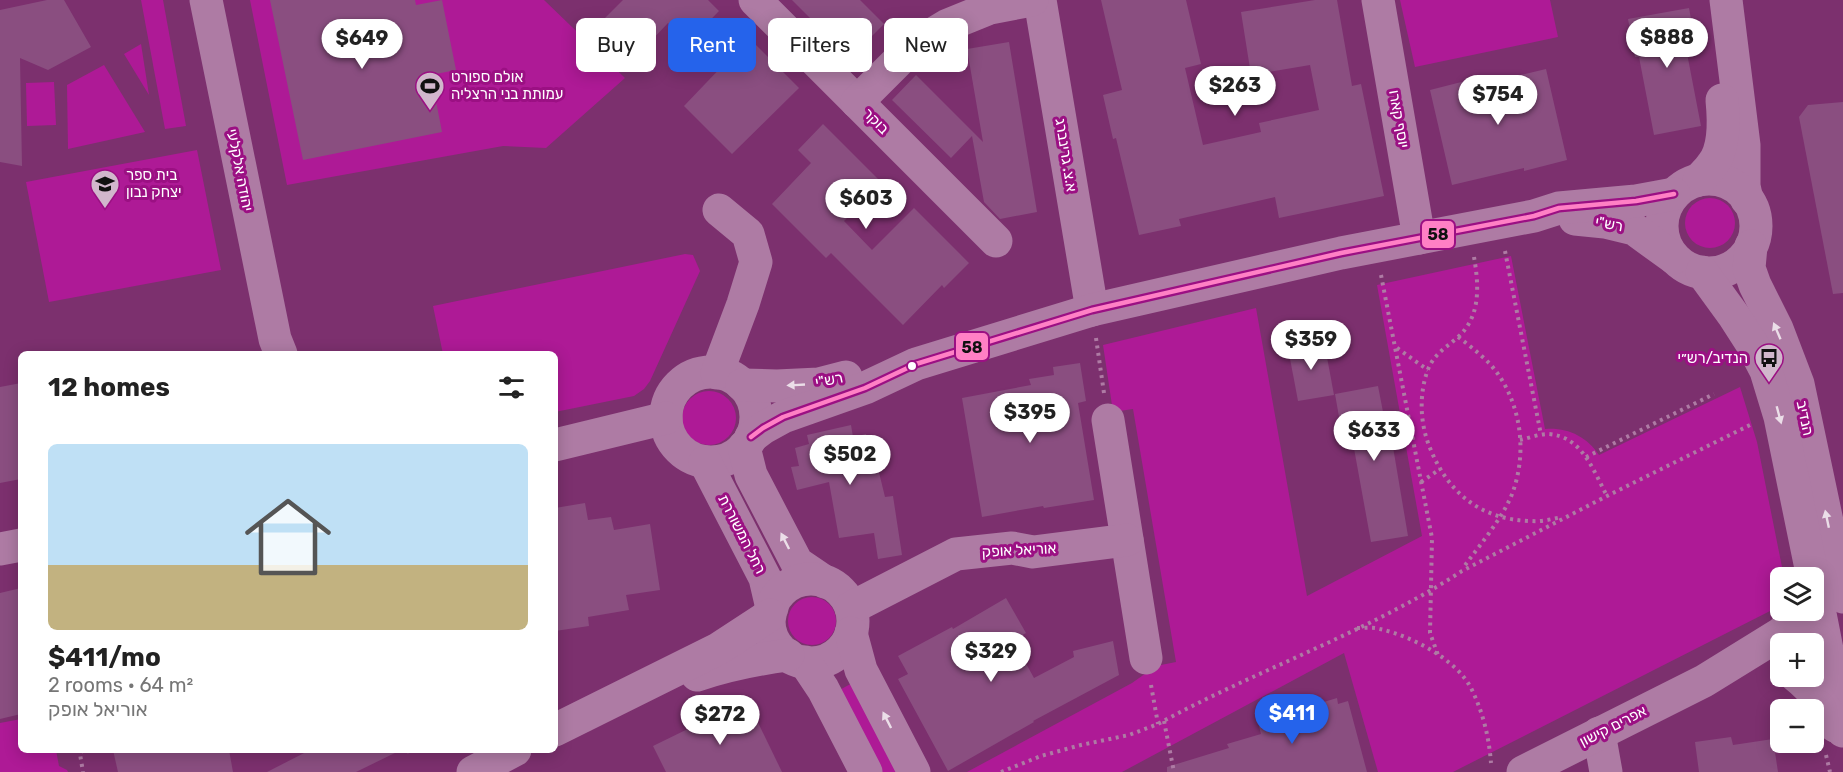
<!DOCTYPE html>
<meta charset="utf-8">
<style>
:root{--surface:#fff;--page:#f6f6f6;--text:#222;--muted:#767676;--line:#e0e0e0;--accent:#2563eb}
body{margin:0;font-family:Rubik,"Noto Sans Hebrew",sans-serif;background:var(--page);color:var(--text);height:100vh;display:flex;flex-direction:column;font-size:22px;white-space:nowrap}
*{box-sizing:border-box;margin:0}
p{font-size:20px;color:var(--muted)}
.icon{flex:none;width:33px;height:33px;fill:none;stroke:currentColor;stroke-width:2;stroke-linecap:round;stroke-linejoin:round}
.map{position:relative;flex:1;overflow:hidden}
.drawer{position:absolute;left:18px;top:351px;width:540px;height:402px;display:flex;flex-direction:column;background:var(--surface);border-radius:9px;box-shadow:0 3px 15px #0003}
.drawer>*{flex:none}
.top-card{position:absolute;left:576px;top:18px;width:570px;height:54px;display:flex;gap:12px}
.fabs{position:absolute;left:1770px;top:567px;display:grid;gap:12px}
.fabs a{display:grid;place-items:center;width:54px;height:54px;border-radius:9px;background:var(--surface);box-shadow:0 3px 15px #0003;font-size:30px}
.price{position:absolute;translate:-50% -51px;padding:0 14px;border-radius:21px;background:#fff;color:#222;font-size:20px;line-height:39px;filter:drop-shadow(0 2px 3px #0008)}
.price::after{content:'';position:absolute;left:50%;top:36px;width:18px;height:14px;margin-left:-9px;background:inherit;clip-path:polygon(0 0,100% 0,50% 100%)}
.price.selected{background:var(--accent);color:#fff}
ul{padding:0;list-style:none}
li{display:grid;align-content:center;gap:12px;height:318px;padding:0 30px}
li+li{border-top:2px solid var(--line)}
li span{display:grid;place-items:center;height:186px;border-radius:9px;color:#555}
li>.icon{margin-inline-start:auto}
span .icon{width:108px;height:108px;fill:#fffc;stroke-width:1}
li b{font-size:26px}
h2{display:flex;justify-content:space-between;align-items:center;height:72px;padding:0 30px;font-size:26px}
.tag{padding:0 21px;border-radius:9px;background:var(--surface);box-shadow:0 3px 15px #0003;font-size:21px;line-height:54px}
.tag.selected{background:var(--accent);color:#fff}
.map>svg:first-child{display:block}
.green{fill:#ae1a96}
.building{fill:#8a4e80}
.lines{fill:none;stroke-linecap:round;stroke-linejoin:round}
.path{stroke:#ae7ba4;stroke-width:4;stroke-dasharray:3 4.5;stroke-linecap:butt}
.minor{stroke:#ae7ba4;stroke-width:33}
.bus-1-casing{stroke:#9b1083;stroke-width:9}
.bus-1{stroke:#ff80c5;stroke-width:4.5}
.oneway{fill:#ebdee8}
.bus-dot{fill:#fff;stroke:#9b1083;stroke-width:2}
.labels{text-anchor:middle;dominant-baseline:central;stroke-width:6;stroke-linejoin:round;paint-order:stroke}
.poi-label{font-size:15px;fill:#fff;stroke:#9b1083;text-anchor:start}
.street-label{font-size:15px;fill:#fff;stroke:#9b1083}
.line-badge{stroke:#9b1083;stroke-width:2}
.pale-badge-label{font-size:16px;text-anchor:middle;font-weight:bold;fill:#111}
</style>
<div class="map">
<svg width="1843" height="772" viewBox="0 0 1843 772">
<rect width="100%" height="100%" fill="#7c306e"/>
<!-- green -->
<g class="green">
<path d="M141,0H163L186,126L165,129Z"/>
<path d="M250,0H544L625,78L546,148L503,146L287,185Z"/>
<path d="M1400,0H1550L1558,37L1415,67Z"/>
<path d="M141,44L149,95L124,54Z"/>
<path d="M104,65L145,132L68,149L67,85Z"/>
<path d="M54,82L56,125L27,126L26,83Z"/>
<path d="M197,150L221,270L49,302L26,182Z"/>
<circle cx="1710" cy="223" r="25"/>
<path d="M685,254L693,255L700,271L650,381L644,389L634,396L555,412V354H443L433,306Z"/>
<path d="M1511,256L1545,429C1566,427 1587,436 1599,455L1740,387L1757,442L1784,577L1780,578V598L1772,610L1453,772H1378L1344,653L1122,772H967L1132,683L1156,666L1176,662L1133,409L1113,412L1103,345L1256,308L1307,596L1422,536L1377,285Z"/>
<circle cx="709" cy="418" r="27"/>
<circle cx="812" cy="621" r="24"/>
<path d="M856,681L904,772H875L834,693Z"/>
<path d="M21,719V750H56L59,766L67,770L68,772H0V723Z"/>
</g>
<!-- building -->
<g class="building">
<path d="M47,0H64L91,47L48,70L20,58L22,166L0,162V10Z"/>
<path d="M270,0H415L416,5L442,0L456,70L431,75L442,132L303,160Z"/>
<path d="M623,0H708L719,11L688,43L668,23L629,64L594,29Z"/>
<path d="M792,0H860L884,24L850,58Z"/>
<path d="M1101,0H1186L1201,64L1185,68L1203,145L1261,132L1259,123L1319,110L1310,65L1251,75L1241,12L1315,0H1337L1352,86L1361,84L1384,196L1279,218L1275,197L1179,219L1181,226L1139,235L1116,138L1113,139L1103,95L1122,90Z"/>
<path d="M1689,8L1696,46L1686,48L1701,126L1654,135L1639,57H1635L1628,19Z"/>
<path d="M749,38L799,88L732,154L684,106Z"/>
<path d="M1009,42L1037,212L1000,219L984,202L972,136L951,158L892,100L916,75L983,142L967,49Z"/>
<path d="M1546,69L1567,160L1524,171V168L1452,185L1430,90L1481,77L1482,84Z"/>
<path d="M1843,102V293L1833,294L1799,117L1808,105Z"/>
<path d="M823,124L882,183L844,221L872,250L914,208L969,263L944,288L942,285L903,325L831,253L826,258L772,204L811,163L798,150Z"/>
<path d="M1324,341L1334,395L1298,401L1288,348Z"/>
<path d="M1080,363L1086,401L1078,403L1094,500L1044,508L1043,506L982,517L962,398L1031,385L1029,379L1054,375L1053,367Z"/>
<path d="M21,383V479L0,483V387Z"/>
<path d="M1378,386L1390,448L1393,447L1408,536L1371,542L1351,432L1342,434L1335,394Z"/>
<path d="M851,425L853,437L866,434L870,453L874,452L885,497L893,496L902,555L878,559L874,533L839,538L829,482L797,490L791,467L799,466L795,448L809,444L807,435Z"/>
<path d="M585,503L588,520L611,517L614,530L650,524L660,590L626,595L629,610L588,617L589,626L555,631V508Z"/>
<path d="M21,588V714L0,719V593Z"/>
<path d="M1006,598L1026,633L1013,640L1034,678L1074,657L1073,651L1113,641L1119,675L1033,721L1034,722L948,771L898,679L908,674L898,656L952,627L953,629Z"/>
<path d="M1337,698L1338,704L1348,701L1367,772H1167V767L1229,748L1227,744L1261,734L1258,722Z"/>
<path d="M747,700L782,772H666L653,746Z"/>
<path d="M1731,737L1733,745L1773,739L1778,772H1699L1695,742Z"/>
<path d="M113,750H229L233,772H118Z"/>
<path d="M310,750H401L356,772H267Z"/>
</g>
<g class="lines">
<!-- path -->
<g class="path">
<path d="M1505,251L1541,435"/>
<path d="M1474,257C1479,286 1481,317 1457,338C1444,349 1433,355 1427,372C1419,396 1420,424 1430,448C1448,493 1481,520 1531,521C1541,522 1552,519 1562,517"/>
<path d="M1381,275L1432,538L1430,633L1438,655"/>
<path d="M1458,337C1469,345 1480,354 1490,364C1522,400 1529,455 1510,499C1498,524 1479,546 1463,568"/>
<path d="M1096,338L1104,393"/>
<path d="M1397,348L1428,370"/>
<path d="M1520,440C1529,438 1539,434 1548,434C1582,436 1593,470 1607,496"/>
<path d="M1586,457L1714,394"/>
<path d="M1421,482L1440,469"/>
<path d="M1357,628C1365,628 1373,627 1380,629C1411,636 1456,659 1471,688C1483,712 1489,737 1491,763"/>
<path d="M1151,685L1158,724"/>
<path d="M1164,721L1174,772"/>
<path d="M83,750L80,754L83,772"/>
<path d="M408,750L411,755"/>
<path d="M1826,755L1830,772"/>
<path d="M1001,772L1041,756L1081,745L1129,735L1158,724C1256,670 1367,633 1462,571L1607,496L1752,424"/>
</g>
<!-- minor -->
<g class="minor">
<path d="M206,0L275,339L281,354"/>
<path d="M755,0L996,241"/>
<path d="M1040,0L1092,310"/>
<path d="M1378,0L1419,238"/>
<path d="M1726,0L1744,145V186L1747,200"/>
<path d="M857,102L913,46L948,25L990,8L1032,0"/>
<circle cx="1709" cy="226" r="47"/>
<path d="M1699,180C1703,175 1708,171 1712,165C1725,149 1724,120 1722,100"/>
<path d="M1575,219L1605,222L1634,229L1674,258"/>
<path d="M1751,246L1749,268L1755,285L1777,329L1798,384L1843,597"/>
<path d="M1702,272L1734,316L1752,344L1766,371L1780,417L1813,578"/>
<circle cx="711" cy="417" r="45"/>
<path d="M717,373L743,304L756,262L748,234L719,210"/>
<path d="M742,385L777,386L819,384L846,377"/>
<path d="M1108,420L1146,658"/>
<path d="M751,437L763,428L783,417L865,388L916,364L1092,310L1341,253L1534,216L1559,208L1636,201L1674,194"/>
<path d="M555,445L666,418"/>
<path d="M744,447L751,475L797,563L825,582"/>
<path d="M705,462L765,578L772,608"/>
<path d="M0,549L21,545"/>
<circle cx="811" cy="621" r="42"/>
<path d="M1814,583L1843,731"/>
<path d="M851,608L956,554L1012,548L1033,552L1127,540"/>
<path d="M851,633L861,670L914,772"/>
<path d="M805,662L823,689L866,772"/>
<path d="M697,675C727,665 756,659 788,655"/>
<path d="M1796,676C1814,690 1825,706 1835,726"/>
<path d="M555,730L718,649L770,615"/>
<path d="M1599,733L1606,772"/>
<path d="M473,772L515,750"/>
<path d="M1523,772L1704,681L1780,634L1798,621L1806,610"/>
</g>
<!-- bus-1 casing -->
<g class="bus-1-casing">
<path id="bus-1" d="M751,437L763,428L783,417L865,388L916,364L1092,310L1341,253L1534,216L1559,208L1636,201L1674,194"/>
</g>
<!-- bus-1 -->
<use href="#bus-1" class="bus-1"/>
</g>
<!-- one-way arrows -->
<defs><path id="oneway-solid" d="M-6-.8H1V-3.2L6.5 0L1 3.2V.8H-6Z" transform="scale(1.5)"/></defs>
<g class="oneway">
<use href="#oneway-solid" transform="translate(1777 331) rotate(-113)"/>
<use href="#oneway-solid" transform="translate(796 385) rotate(177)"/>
<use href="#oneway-solid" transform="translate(1779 415) rotate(75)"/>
<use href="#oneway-solid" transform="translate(1827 519) rotate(-102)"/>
<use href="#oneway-solid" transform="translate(785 541) rotate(-117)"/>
<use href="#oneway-solid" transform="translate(887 720) rotate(-117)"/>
</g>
<!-- icons -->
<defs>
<g id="stadium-pin" transform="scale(1.5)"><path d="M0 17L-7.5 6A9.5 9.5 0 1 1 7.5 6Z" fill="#d1b7cc" stroke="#9b1083"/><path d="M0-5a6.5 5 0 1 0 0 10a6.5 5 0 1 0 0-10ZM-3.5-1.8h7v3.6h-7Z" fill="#111"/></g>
<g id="school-pin" transform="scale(1.5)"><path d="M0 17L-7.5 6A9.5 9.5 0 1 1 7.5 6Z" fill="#d1b7cc" stroke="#9b1083"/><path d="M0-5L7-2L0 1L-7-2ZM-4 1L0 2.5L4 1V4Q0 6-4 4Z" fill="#111"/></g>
<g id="bus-pin" transform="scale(1.5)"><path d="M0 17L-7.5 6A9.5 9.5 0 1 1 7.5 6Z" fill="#d1b7cc" stroke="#9b1083"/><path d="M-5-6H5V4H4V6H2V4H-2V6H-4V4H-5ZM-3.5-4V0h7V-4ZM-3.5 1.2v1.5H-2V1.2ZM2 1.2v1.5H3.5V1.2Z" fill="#111"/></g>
</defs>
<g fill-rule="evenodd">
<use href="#stadium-pin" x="430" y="86"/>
<use href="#school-pin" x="105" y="184"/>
<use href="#bus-pin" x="1769" y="358"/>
</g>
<!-- markers -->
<circle class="bus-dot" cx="912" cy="366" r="5"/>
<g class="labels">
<!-- poi labels -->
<g class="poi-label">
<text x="451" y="77">אולם ספורט<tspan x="451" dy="17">עמותת בני הרצליה</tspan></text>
<text x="126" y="175">בית ספר<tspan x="126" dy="17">יצחק נבון</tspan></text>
<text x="1748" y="358" text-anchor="end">הנדיב/רש״י</text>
</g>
<!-- street labels -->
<g class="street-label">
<text transform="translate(1399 119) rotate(80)">יוסף קארו</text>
<text transform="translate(876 121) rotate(45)">בוקר</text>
<text transform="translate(1066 155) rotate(81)">א.צ. גרינברג</text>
<text transform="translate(240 170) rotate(79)">יהודה אלקלעי</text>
<text transform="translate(1609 224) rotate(10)">רש"י</text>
<text transform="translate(829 380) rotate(-11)">רש"י</text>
<text transform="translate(1805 418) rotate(78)">הנדיב</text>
<text transform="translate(742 534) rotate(63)">רחל המשוררת</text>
<text transform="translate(1019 550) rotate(-3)">אוריאל אופק</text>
<text transform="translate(1613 726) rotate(-27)">אפרים קישון</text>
</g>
</g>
<g class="line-badge">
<rect x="1421" y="220" width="34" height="29" rx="6" fill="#ff80c5"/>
<rect x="955" y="332" width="34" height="29" rx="6" fill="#ff80c5"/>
</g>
<g class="pale-badge-label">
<text x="1438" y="240">58</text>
<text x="972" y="353">58</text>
</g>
</svg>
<div class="fabs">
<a><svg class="icon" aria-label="layers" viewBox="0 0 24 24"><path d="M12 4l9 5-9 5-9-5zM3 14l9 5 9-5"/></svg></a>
<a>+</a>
<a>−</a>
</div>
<b class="price" style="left:1667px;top:69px">$888</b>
<b class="price" style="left:362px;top:70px">$649</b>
<b class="price" style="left:1235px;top:117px">$263</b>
<b class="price" style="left:1498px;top:126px">$754</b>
<b class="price" style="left:866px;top:230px">$603</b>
<b class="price" style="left:1311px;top:371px">$359</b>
<b class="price" style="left:1030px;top:444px">$395</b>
<b class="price" style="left:1374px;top:462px">$633</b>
<b class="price" style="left:850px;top:486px">$502</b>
<b class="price" style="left:991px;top:683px">$329</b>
<b class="price selected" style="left:1292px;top:745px">$411</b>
<b class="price" style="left:720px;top:746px">$272</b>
<div class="top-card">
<a class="tag">Buy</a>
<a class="tag selected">Rent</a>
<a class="tag">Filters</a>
<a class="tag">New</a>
</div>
<section class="drawer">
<h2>12 homes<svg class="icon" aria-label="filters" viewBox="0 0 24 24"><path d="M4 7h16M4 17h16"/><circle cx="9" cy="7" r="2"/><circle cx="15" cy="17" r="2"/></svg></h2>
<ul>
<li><span style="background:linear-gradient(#bfe0f5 65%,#c2b280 0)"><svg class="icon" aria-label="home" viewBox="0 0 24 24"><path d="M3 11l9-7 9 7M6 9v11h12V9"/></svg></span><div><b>$411/mo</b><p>2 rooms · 64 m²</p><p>אוריאל אופק</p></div></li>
</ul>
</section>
</div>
